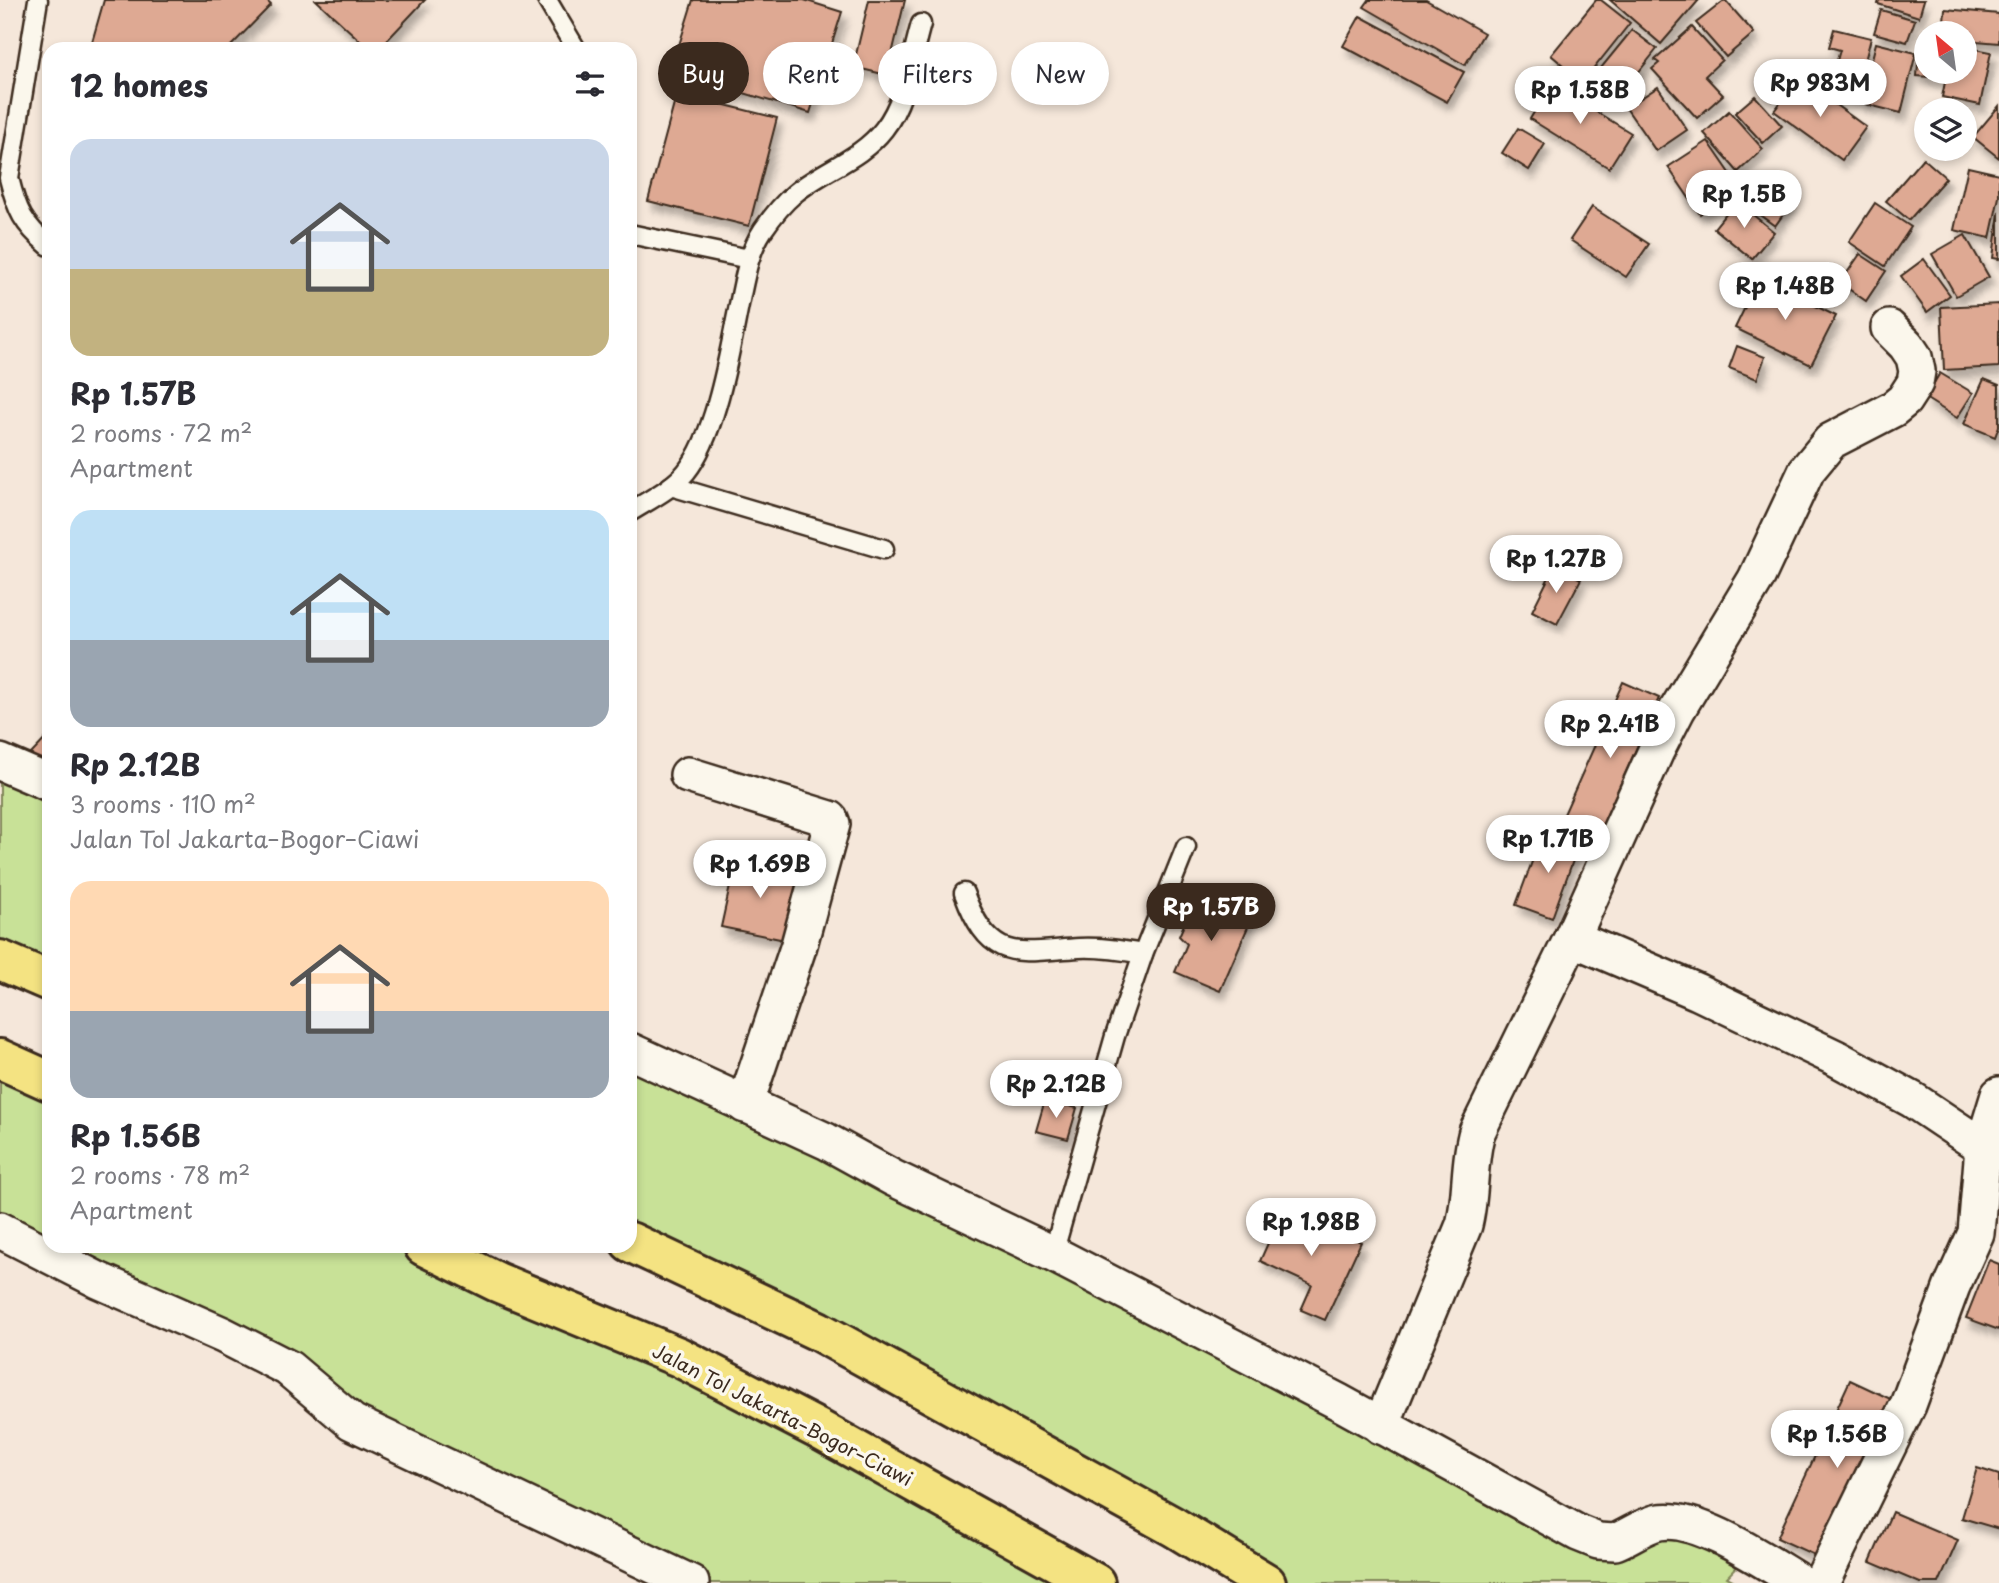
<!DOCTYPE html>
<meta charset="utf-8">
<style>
:root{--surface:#fff;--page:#f2f2f3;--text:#2b2b33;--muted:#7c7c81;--accent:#3b2a1e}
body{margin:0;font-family:"Playpen Sans",sans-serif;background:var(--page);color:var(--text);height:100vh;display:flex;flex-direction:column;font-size:26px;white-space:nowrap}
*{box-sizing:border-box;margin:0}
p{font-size:23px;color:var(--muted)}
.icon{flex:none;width:38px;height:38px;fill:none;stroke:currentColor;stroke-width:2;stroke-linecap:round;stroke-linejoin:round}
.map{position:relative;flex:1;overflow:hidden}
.panel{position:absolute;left:42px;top:42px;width:595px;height:1211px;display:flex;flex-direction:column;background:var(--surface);border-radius:21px;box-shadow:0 4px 10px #0003}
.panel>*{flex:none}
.top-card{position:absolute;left:658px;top:42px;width:665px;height:63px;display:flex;gap:14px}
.needle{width:46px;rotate:331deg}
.controls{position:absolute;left:1914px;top:21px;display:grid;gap:14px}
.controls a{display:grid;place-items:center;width:63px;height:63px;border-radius:50%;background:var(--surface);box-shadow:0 4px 10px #0003;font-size:35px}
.price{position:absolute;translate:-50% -60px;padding:0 16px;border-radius:24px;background:#fff;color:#222;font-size:23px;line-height:46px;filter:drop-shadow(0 2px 4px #0008)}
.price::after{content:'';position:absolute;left:50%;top:42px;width:21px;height:16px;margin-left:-10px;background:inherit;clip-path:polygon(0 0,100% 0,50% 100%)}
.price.active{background:var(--accent);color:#fff}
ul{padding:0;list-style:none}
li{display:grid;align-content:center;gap:14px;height:371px;padding:0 28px}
li span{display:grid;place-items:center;height:217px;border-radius:21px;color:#555}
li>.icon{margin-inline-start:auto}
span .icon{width:126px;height:126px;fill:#fffc;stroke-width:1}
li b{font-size:30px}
h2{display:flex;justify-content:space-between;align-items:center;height:84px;padding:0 28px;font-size:30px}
.chip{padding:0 24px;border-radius:32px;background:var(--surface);box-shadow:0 4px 10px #0003;font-size:24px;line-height:63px}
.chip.active{background:var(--accent);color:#fff}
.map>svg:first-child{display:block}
.green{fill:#c8e197;stroke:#82865a;stroke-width:2}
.building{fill:#dea993;stroke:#3b2a1e;stroke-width:2;filter:url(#shadow)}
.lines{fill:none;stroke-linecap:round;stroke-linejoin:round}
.service-casing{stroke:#3b2a1e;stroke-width:23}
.minor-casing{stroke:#3b2a1e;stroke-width:40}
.motorway-casing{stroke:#3b2a1e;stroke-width:44}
.service{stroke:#fbf7ec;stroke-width:18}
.minor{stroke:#fbf7ec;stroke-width:35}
.motorway{stroke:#f4e382;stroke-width:38}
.labels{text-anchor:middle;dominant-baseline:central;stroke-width:7;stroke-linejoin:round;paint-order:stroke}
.street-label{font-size:19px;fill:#3b2a1e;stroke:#fbf7ec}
</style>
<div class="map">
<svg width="1999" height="1583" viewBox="0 0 1999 1583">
<defs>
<filter id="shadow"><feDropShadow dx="4.5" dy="8" stdDeviation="3.5" flood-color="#0004"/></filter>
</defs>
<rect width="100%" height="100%" fill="#f5e7da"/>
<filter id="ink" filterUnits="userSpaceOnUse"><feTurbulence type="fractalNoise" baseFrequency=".0143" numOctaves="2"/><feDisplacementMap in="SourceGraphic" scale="14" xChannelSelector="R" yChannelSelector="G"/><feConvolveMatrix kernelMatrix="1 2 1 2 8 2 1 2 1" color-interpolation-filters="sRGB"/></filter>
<g filter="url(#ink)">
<!-- green -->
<g class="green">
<path d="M0,762L49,784V984L0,962Z"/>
<path d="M630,1049L1578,1533L1646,1526L1750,1553L1727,1577L1738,1583H1266L630,1242Z"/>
<path d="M0,1059L49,1081V1246H420L1095,1583H691L0,1229Z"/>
</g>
<!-- building -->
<g class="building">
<path d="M104,0H266L271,5L228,49H90Z"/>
<path d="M316,0H425L379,49H369Z"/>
<path d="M693,0H804L842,12L810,113L671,71Z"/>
<path d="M869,0H905L887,75L853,67Z"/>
<path d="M1369,0H1426L1484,33L1465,65L1364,7Z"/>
<path d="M1596,0H1601L1630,23L1583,82L1551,55Z"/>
<path d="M1610,0H1699L1661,44Z"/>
<path d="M1725,0L1754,33L1726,57L1696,23Z"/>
<path d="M1879,0H1924L1919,17L1878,4Z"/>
<path d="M1945,9L1999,14V43L1965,40V33H1943Z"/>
<path d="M1881,10L1915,20L1907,42L1874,33Z"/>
<path d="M1360,16L1464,72L1447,102L1343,46Z"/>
<path d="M1692,27L1722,60L1705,76L1723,95L1697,118L1652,69L1659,63L1655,60Z"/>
<path d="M1834,29L1871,38L1856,95L1829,88L1840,50L1829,47Z"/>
<path d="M1632,30L1657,49L1621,94L1596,74Z"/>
<path d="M1920,39L1927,40V72H1942V78L1917,76Z"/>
<path d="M1876,43L1916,53L1901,113L1861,103Z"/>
<path d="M1965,47L1991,52L1980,105L1942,97L1947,72H1965Z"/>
<path d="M1799,78L1866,127L1842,160L1774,111Z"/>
<path d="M1551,84L1631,133L1609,168L1530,119Z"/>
<path d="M1658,87L1687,130L1656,151L1626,108Z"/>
<path d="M677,93L777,118L749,226L648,201Z"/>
<path d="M1755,96L1782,126L1763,143L1735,113Z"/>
<path d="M1999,106V158L1973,137Z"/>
<path d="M1729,111L1763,149L1738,172L1704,133Z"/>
<path d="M1518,128L1545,144L1529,170L1502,153Z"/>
<path d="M1708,141L1739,186L1700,214L1668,167Z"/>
<path d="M1923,158L1946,178L1909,220L1886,201Z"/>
<path d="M1968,167L1999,174V197L1990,238L1954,230Z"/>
<path d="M1756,176L1792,202L1775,226L1739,200Z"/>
<path d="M1736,201L1774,232L1752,259L1714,228Z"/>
<path d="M1875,203L1911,227L1885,266L1849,242Z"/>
<path d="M1592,207L1649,244L1626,277L1570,240Z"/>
<path d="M1999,212V259L1993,258Z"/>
<path d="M1965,235L1989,277L1956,296L1932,254Z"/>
<path d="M1860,254L1886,271L1866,301L1840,283Z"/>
<path d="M1924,259L1950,295L1927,312L1901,276Z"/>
<path d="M1759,278L1836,316L1811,365L1735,328Z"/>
<path d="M1999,304V367L1944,370L1941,307Z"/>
<path d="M1737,346L1765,357L1757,379L1729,368Z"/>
<path d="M1940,373L1973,393L1957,418L1925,398Z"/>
<path d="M1984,379L1999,385V426L1995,437L1964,424Z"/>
<path d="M1555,565L1581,579L1557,624L1532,611Z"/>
<path d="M1623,682L1659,698L1597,837L1561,821Z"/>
<path d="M49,735V771L31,754Z"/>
<path d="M1543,832L1579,844L1552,918L1516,905Z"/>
<path d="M736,859L800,873L785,940L721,927Z"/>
<path d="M1196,897L1251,920L1220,991L1175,972L1187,944L1179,936Z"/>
<path d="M1045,1100L1077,1108L1068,1139L1036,1131Z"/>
<path d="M1284,1207L1361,1242L1325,1320L1301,1310L1312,1285L1260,1261Z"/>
<path d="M1989,1260L1999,1264V1330L1966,1318Z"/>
<path d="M1850,1380L1897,1402L1825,1560L1777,1538Z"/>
<path d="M1977,1468L1999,1475V1529L1962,1518Z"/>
<path d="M1892,1512L1958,1540L1939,1583H1920L1870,1562Z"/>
</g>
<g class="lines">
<!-- service casing -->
<g class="service-casing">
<g id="service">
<path d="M38,0L9,178C17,211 23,224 49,246"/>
<path d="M547,0L576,49"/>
<path d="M630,234L749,259"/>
<path d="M671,486L884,549"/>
<path d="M630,512C649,500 672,489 686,472C717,434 730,348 740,300C745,276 749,251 763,230C772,217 782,204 794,194C823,170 861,159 884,129C906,101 911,58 921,24"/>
<path d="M964,893C990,964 1016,952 1079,948C1102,947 1121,950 1143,954"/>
<path d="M1053,1254L1115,1036L1143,954L1186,847"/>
</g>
</g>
<!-- minor casing -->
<g class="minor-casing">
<g id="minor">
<path d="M0,762L49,783"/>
<path d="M688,775L830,819L832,824L799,945L745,1105"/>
<path d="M1572,938L1698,992L1836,1058L1913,1100L1983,1147"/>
<path d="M630,1051L826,1141L893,1178L1053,1254L1339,1402L1578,1533L1598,1541L1615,1542C1630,1536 1644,1525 1659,1522C1698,1515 1767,1563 1801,1583"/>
<path d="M0,1230L98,1280L223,1335L288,1368L352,1422L691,1583"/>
<path d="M1381,1426L1464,1225C1472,1194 1468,1163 1477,1132L1572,938L1656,751L1677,710L1756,579L1807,470L1831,441L1893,409L1904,400L1915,383L1917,371L1914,357L1906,345L1889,328"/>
<path d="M1821,1583L1908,1405L1952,1286L1976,1233L1983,1147L1999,1095"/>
</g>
</g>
<!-- motorway casing -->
<g class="motorway-casing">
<g id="motorway">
<path d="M0,960L49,981"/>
<path d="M0,1059L49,1081"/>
<path d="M630,1242L818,1331L1174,1527L1266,1583"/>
<path d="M424,1246L497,1282L679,1357L818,1429L1095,1583"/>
</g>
</g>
<!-- service -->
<use href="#service" class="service"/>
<!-- minor -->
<use href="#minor" class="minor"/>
<!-- motorway -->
<use href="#motorway" class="motorway"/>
</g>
</g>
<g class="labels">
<!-- street labels -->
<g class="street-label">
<text transform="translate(783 1414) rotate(27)">Jalan Tol Jakarta–Bogor–Ciawi</text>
</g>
</g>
</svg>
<div class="controls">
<a><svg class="needle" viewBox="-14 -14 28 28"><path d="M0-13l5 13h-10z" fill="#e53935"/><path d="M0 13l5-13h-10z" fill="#7c7c81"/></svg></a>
<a><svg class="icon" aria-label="layers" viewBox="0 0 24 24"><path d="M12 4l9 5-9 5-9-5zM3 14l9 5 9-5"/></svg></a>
</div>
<b class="price" style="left:1820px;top:119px">Rp 983M</b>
<b class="price" style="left:1580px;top:126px">Rp 1.58B</b>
<b class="price" style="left:1744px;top:230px">Rp 1.5B</b>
<b class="price" style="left:1785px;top:322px">Rp 1.48B</b>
<b class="price" style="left:1556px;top:595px">Rp 1.27B</b>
<b class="price" style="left:1610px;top:760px">Rp 2.41B</b>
<b class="price" style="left:1548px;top:875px">Rp 1.71B</b>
<b class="price" style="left:760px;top:900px">Rp 1.69B</b>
<b class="price active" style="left:1211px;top:943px">Rp 1.57B</b>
<b class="price" style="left:1056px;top:1120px">Rp 2.12B</b>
<b class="price" style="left:1311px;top:1258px">Rp 1.98B</b>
<b class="price" style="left:1837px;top:1470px">Rp 1.56B</b>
<div class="top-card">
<a class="chip active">Buy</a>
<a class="chip">Rent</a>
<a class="chip">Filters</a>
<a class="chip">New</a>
</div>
<section class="panel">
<h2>12 homes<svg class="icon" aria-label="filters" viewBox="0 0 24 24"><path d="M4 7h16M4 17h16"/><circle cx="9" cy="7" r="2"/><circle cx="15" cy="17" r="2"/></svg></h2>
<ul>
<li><span style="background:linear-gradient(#c9d6e8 60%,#c2b280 0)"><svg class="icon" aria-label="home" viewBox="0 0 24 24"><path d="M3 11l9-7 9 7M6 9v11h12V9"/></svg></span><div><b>Rp 1.57B</b><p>2 rooms · 72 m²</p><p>Apartment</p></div></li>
<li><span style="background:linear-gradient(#bfe0f5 60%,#9aa5b1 0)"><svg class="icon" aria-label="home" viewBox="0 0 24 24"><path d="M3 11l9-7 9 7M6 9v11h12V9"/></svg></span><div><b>Rp 2.12B</b><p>3 rooms · 110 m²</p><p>Jalan Tol Jakarta–Bogor–Ciawi</p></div></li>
<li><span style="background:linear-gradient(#ffd9b3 60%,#9aa5b1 0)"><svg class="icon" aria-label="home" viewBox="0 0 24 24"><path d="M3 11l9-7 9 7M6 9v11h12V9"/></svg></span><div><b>Rp 1.56B</b><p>2 rooms · 78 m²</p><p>Apartment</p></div></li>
</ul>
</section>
</div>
